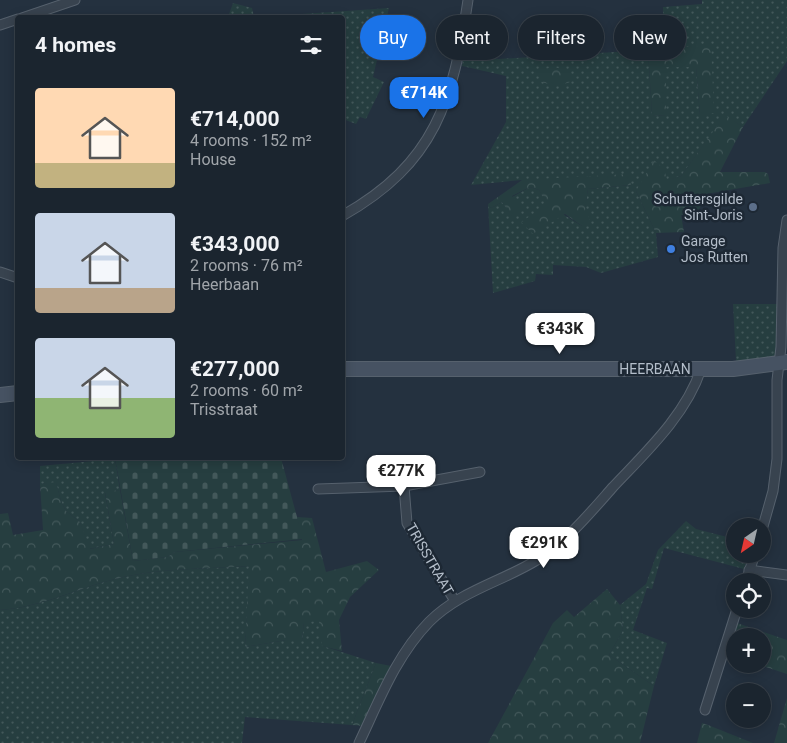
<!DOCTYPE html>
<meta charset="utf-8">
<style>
:root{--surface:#1b252f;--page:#28313b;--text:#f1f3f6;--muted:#a0a5aa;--line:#39424b;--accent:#1a73e8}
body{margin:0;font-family:Roboto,sans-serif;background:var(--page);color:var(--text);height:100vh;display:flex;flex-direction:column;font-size:19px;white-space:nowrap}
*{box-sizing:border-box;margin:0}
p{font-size:16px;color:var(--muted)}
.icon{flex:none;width:28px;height:28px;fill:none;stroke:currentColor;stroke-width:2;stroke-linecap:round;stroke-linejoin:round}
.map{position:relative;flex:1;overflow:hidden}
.panel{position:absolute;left:15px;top:15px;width:330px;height:445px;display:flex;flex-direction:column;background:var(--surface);border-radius:5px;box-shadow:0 2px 12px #0003,0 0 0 1px var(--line)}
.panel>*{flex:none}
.guide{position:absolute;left:360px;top:15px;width:351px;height:45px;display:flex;gap:10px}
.needle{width:32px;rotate:214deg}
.tools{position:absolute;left:726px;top:518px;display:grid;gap:10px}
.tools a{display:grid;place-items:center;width:45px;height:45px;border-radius:50%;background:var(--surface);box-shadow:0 2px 12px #0003,0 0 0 1px var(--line);font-size:25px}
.price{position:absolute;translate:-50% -42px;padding:0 11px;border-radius:10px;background:#fff;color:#222;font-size:16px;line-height:32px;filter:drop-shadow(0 1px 2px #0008)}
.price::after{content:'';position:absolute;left:50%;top:30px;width:15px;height:11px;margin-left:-8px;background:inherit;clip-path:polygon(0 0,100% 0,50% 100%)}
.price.on{background:var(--accent);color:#fff}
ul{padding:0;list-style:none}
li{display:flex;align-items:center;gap:15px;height:125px;padding:0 20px}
li span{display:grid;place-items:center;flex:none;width:140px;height:100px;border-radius:5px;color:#555}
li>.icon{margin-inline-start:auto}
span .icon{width:60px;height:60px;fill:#fffc;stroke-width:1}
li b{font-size:21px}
h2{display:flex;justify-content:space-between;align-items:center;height:60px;padding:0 20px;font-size:21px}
.pill{padding:0 18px;border-radius:22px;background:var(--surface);box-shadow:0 2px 12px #0003,0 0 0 1px var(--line);font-size:18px;line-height:45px}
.pill.on{background:var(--accent);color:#fff}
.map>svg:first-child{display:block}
.grass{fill:url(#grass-dots)}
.forest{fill:url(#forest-crowns)}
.cemetery{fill:url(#cemetery-stones)}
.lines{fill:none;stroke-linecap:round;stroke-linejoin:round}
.street-casing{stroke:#56616d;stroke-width:11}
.secondary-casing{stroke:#56616d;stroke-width:16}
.street{stroke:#38434f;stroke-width:9}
.secondary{stroke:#465262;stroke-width:14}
.service-dot{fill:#5c6f8a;stroke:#1d2834;stroke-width:2}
.shop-dot{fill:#3f7fe0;stroke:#1d2834;stroke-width:2}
.labels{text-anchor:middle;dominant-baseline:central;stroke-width:5;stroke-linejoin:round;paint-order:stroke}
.poi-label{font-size:14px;fill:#b4beca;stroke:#1d2834;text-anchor:end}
.street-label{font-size:14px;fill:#b4beca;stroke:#1d2834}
</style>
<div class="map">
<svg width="787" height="743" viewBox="0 0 787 743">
<defs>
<pattern id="grass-dots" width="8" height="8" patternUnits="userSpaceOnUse" patternTransform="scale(1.25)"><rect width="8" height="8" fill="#263e40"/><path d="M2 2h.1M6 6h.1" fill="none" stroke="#43585a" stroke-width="1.8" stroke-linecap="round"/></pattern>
<pattern id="forest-crowns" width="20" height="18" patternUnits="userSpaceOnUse" patternTransform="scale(1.25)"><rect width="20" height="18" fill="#263e40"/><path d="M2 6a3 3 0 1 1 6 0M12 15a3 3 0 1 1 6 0" fill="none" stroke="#43585a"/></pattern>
<pattern id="cemetery-stones" width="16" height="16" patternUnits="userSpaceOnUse" patternTransform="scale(1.25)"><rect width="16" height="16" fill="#263e40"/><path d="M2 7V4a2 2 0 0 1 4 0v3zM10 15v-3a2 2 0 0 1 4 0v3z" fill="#43585a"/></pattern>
</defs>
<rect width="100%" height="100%" fill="#24313f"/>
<!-- grass -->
<g class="grass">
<path d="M702,0H787V61L743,127L725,116L681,176L636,191L656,233L658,257L601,273L586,267L553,265V275L536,274L535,281L493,293L488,204L491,208L502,202L513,217L512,197L530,187L539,190L548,205L582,226L588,189L631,185L522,180L471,185L506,122V76L462,66L464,52L498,59L648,50L652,115L666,116L665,67H696L700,115L711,46L664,49L663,7L702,4Z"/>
<path d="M233,3L252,8L254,17H228Z"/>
<path d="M389,8L373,77L384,82L366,119L360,117L356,124L343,119L342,18L259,17Z"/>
<path d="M733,304H777L776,357L736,361Z"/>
<path d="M115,459L120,490L105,493L114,544L89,549L80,522L66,511L61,501L56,483L40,484V466Z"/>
<path d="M686,521L696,529L735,539V554H749L744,569L664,548L652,589L647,588L633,630L667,643L654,686L609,655L623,630L620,605L646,584L658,550Z"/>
<path d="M250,566L245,647L286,640H302L304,621H320L323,646L376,663L352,725L245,717L242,743H0V610C42,607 76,589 115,579C158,568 205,569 250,566Z"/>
</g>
<!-- forest -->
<g class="forest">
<path d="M711,45L714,113L700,115L696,67H666V116L652,115L648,50Z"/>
<path d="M553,67L567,70L572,81C562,86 550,86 540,81L538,74L542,70Z"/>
<path d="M725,115L743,127L720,172H765L768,174L770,183L706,194L697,214L681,215L684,232L656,233L636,191L654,160L664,169L667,180L681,176Z"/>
<path d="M629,174L631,185L588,189L585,211L590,219L582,226L565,214L533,234L521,222L547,205L539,190L530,187L512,196L522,210L513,218L502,202L491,208L488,204L522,180Z"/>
<path d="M56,482L61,501L66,511L80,522L90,549L114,544L105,492L120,490L133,561L167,557L175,552L302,540L297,517L312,518L326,572L367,561L379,570L350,597L339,620L342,651L322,646L319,621L304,622L302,640H286L245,647L249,566C205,569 158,568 115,579C76,589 41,607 0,610V514L8,513L13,535L43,530L40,484Z"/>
<path d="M607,589L620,605L623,630L609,655L654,686L640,743H488L553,623L567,610L574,617Z"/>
<path d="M737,623L787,640V674L757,664H762V636H735V656L727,654Z"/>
<path d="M376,663L391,666L363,726L352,725Z"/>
<path d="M787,698V743H774Z"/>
<path d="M702,723L708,725L753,743H697Z"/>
</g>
<!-- cemetery -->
<path class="cemetery" d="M115,458L153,459L281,458L303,539L175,552L167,557L133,561Z"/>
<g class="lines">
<!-- street casing -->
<g class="street-casing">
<g id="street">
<path d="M22,18L75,0"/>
<path d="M0,25L18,19"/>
<path d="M342,216C436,163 453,100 468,0"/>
<path d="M0,272L18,278"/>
<path d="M404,486L407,523L455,601"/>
<path d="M318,489L404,486L480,472"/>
<path d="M762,530L773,491L777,459V380L781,347L783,248L787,220"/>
<path d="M749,570L787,575"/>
<path d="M746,581L755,554"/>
<path d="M705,710L737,609"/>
<path d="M359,743C379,701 396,656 429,622C460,591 501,582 537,560C567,541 590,513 613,487C645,453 686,415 701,369"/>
</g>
</g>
<!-- secondary casing -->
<g class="secondary-casing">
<g id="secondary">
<path d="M342,369H733L787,362"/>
<path d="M0,395L18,393"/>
</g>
</g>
<!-- street -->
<use href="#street" class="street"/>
<!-- secondary -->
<use href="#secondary" class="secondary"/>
</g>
<!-- markers -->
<circle class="service-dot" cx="753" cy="207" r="5"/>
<circle class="shop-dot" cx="671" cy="249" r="5"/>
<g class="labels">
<!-- poi labels -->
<g class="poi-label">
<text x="743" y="199">Schuttersgilde<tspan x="743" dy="16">Sint-Joris</tspan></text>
<text x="681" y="241" text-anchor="start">Garage<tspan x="681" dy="16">Jos Rutten</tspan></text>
</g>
<!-- street labels -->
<g class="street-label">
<text x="655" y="369">HEERBAAN</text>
<text transform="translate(430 559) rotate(60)">TRISSTRAAT</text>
</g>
</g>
</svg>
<div class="tools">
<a><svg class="needle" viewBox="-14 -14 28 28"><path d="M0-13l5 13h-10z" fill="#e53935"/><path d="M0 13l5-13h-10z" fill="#a0a5aa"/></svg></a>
<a><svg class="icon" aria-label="locate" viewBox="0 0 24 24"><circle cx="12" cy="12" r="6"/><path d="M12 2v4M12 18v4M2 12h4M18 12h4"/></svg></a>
<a>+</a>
<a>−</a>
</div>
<b class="price on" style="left:424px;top:119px">€714K</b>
<b class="price" style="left:560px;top:355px">€343K</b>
<b class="price" style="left:401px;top:497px">€277K</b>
<b class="price" style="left:544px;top:569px">€291K</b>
<div class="guide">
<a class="pill on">Buy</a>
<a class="pill">Rent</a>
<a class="pill">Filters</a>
<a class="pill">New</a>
</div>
<section class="panel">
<h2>4 homes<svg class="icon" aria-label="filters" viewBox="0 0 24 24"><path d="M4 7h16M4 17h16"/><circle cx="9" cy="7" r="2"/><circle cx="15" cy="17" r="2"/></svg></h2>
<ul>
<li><span style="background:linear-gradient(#ffd9b3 75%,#c2b280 0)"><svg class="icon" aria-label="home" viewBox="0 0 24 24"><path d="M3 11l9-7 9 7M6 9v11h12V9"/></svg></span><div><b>€714,000</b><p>4 rooms · 152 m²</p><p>House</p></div></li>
<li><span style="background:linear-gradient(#c9d6e8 75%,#b9a48a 0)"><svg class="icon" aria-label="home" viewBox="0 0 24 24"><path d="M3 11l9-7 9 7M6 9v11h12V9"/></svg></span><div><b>€343,000</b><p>2 rooms · 76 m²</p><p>Heerbaan</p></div></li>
<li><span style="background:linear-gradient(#c9d6e8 60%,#8fb573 0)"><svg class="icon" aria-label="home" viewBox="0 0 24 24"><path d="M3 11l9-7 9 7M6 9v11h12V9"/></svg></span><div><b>€277,000</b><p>2 rooms · 60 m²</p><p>Trisstraat</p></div></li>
</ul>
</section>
</div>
